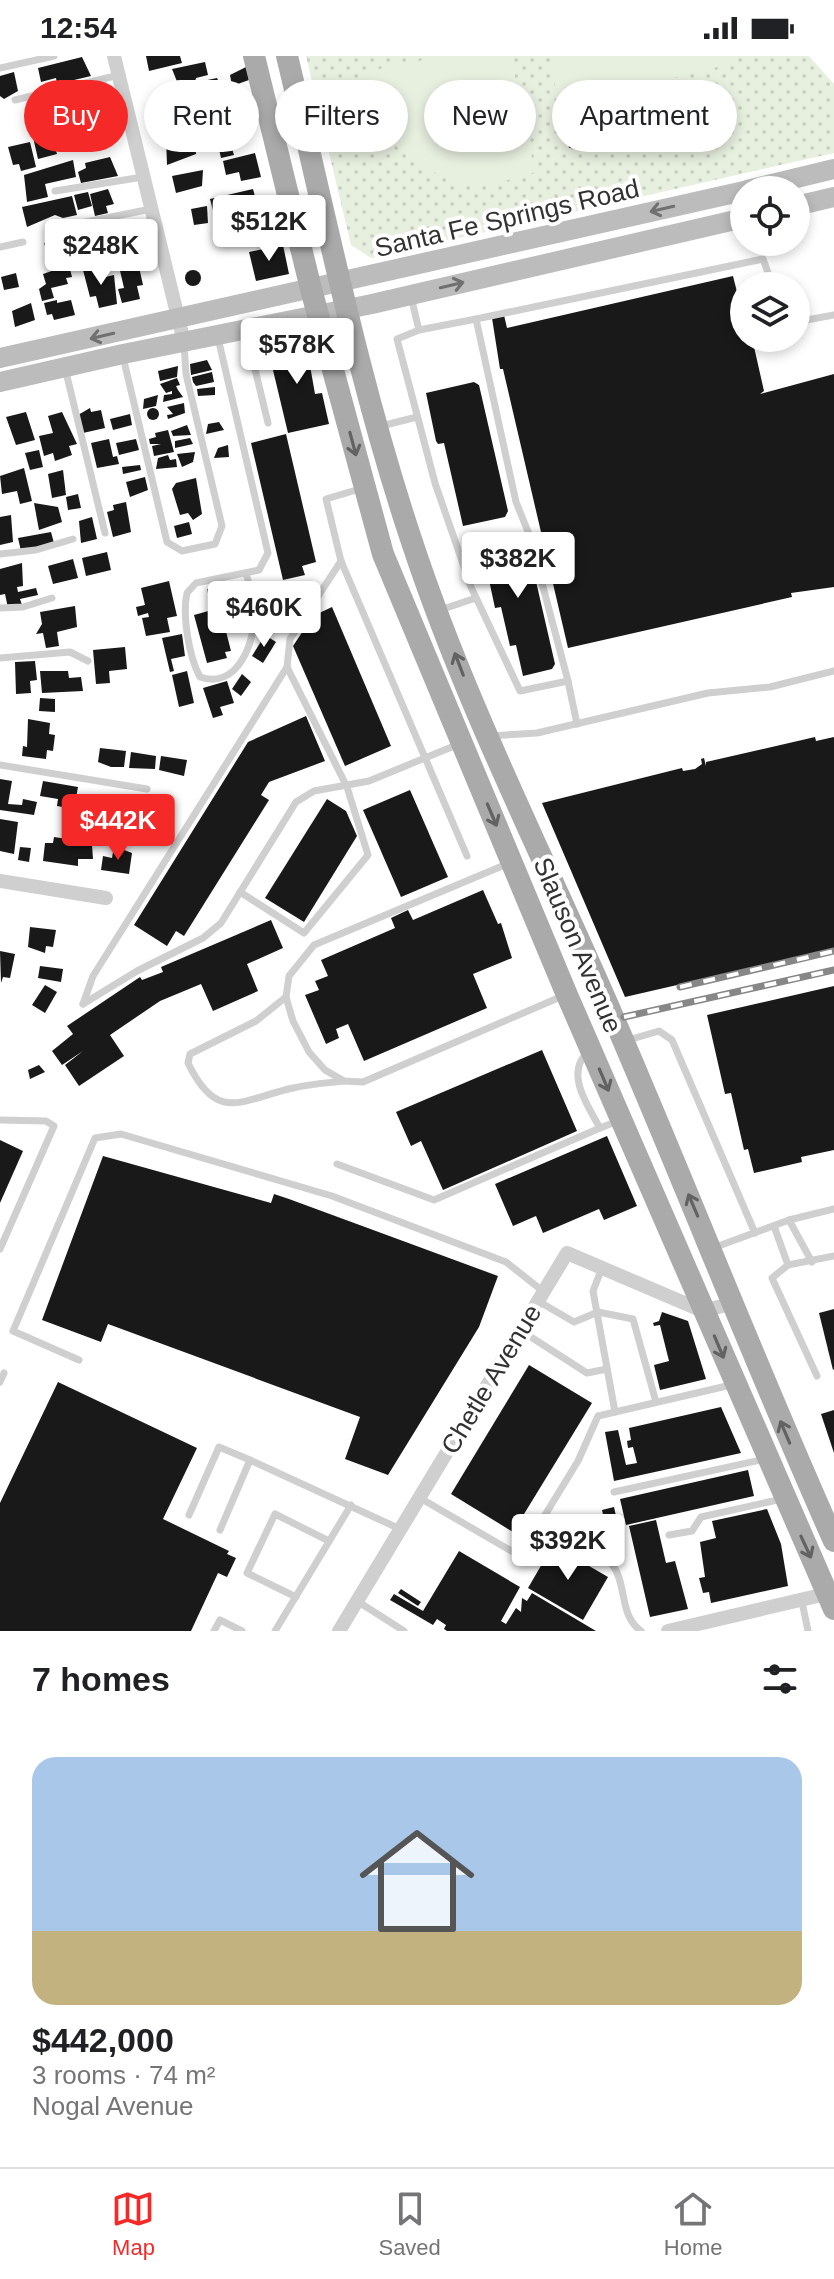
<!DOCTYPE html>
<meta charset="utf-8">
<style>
:root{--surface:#fff;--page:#f2f2f2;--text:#202124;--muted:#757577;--line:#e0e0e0;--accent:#f52a28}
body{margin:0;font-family:Helvetica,sans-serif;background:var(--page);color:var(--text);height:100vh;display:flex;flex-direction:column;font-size:30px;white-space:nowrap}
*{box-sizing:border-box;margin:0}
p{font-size:26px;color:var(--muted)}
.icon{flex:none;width:44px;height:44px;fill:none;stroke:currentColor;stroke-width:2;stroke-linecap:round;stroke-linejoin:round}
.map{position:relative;height:1575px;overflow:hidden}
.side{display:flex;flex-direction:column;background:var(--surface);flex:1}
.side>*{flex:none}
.guide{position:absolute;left:24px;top:24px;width:786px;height:72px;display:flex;gap:16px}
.buttons{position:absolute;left:730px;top:120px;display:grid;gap:16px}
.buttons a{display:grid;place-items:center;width:80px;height:80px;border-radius:50%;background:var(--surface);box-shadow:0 4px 12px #0003;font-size:40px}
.price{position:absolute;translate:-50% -68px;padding:0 18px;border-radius:8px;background:#fff;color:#222;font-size:26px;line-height:52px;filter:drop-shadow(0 2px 4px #0008)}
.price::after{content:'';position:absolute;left:50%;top:48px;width:24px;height:18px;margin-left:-12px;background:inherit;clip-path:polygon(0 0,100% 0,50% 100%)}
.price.on{background:var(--accent);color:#fff}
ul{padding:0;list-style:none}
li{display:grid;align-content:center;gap:16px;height:424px;padding:0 32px}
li+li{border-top:2px solid var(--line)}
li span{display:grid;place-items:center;height:248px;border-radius:24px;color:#555}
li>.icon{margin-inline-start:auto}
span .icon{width:144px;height:144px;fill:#fffc;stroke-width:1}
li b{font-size:34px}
h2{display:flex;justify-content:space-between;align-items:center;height:96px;padding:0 32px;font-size:34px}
.tag{padding:0 28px;border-radius:36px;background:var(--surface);box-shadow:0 4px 12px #0003;font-size:28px;line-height:72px}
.tag.on{background:var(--accent);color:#fff}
.status{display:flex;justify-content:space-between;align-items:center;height:56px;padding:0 40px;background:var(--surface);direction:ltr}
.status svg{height:22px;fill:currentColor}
.tab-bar{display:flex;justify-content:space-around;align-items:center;height:112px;border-top:2px solid var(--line);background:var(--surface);font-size:22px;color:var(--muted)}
.tab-bar a{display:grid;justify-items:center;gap:4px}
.tab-bar .on{color:var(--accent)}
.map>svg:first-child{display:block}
.park{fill:url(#park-dots)}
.pitch{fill:#e7efdf}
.building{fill:#191919}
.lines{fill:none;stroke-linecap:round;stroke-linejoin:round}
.lane{stroke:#cfcfcf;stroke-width:7}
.street{stroke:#cfcfcf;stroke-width:14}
.secondary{stroke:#bcbcbc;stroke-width:20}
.primary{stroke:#aaa;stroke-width:22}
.rail-casing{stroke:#878787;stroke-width:7}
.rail{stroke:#fff;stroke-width:4;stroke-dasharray:12;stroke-linecap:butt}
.oneway{stroke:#707070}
.oneway2{stroke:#626262}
.labels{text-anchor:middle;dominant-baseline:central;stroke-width:8;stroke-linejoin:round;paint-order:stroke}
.street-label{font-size:26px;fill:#323232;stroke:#fff}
</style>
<div class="status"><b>12:54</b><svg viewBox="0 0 49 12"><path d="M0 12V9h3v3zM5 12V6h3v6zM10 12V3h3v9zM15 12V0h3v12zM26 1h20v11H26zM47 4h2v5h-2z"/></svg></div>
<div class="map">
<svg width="834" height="1575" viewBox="0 0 834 1575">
<defs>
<pattern id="park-dots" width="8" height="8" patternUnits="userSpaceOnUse" patternTransform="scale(2)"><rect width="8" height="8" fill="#e7efdf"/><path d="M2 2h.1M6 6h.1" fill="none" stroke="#c7cdc0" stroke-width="1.8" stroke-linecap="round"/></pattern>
</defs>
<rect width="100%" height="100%" fill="#fff"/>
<!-- park -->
<path class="park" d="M306,0H809L834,28V97L371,202L351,189Z"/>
<!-- pitch -->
<g class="pitch">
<path d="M443,0H507L512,6L535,116C510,124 483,133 457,126C409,113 377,61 369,15Z"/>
<path d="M549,0H728L730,8L571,47L557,37Z"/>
</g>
<!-- building -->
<g class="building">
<path d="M146,0H180L182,7L149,15Z"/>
<path d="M82,1L91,20L57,28L56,22L41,26L38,12Z"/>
<path d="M205,6L208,19L196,22L194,30L180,33L172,13Z"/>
<path d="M246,11L249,24L232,30L230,19Z"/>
<path d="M14,16L18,35L4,43L0,40V20Z"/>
<path d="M217,22L222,33L201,39L198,26Z"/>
<path d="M181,33L184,43L170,46L168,36Z"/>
<path d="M236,33L239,46L219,48L217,40Z"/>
<path d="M65,39L68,52L55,55L52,42Z"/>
<path d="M97,39L102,57L77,63L74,48Z"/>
<path d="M199,47L202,60L198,61L199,65L163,69L160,52Z"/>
<path d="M244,61L247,78L224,83L222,73L227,72L225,65Z"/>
<path d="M102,65L107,85L77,91L76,86L55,91L57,98L38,103L33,81Z"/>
<path d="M594,65L599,85L569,92L565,71Z"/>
<path d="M182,74L183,78L195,77L196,98L167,109L166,82Z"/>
<path d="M30,86L36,111L21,115L19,108L13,109L8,91Z"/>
<path d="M230,86L234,99L221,102L218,89Z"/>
<path d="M255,97L261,121L241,125L239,116L226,119L223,105Z"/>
<path d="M110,101L118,120L81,127L78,116L86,112L85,107Z"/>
<path d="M73,104L76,121L45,128L48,141L27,146L24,119Z"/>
<path d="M203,114L202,130L176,137L172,120Z"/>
<path d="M108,133L114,148L106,150L108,157L95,160L90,138Z"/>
<path d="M253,133L258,152L215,162L210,143Z"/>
<path d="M88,136L92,150L78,154L74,139Z"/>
<path d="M72,140L77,159L63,162L55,159L27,171L22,151Z"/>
<path d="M207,150L208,167L194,169L191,153Z"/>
<path d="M126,168L129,192L109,197L107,191L102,192L100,180L113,177L112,171Z"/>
<path d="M81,171L87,204L66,205L65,201L49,205L44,187L64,182L62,175Z"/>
<path d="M283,189L289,218L256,225L249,196Z"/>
<path d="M137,202L143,229L137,230L140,243L122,247L118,233L124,232L118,206Z"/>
<path d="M69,209L72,221L66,222L68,228L51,232L54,242L42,245L39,233L46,228L43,218Z"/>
<path d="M102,210L105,221L114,219L117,248L99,252L96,240L90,241L83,214Z"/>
<circle cx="193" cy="222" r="8"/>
<path d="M16,217L19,231L4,234L1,221Z"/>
<path d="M733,220L739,244H743L744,282H752L764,335L760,338L834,318V531L791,537L792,541L568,592L503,313H500L492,262L504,259L507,272Z"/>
<path d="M57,244V247L71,244L75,259L54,264L52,258L47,259L44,247Z"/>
<path d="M31,247L35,264L15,271L12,255Z"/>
<path d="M298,282L299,289L306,287L315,338L322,337L329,368L288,377L267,289Z"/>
<path d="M207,304L212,314L191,319L190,308Z"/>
<path d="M178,310L177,321L160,325L158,315Z"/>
<path d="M212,316L214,326L196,330L193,326L192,321Z"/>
<path d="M177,322L180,329L176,330L178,334L183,341L163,346L164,339L172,338V335L166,337L160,328Z"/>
<path d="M474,326L479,329L508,455L505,461L463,470L444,387L438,388L436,385L426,337Z"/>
<path d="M215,331V339L198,340L197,333Z"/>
<path d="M158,339L156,350L143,353L144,343Z"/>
<path d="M184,347L185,357L168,363L167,359L173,358L167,351Z"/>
<circle cx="153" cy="358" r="6"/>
<path d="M90,352L91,356L101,354L105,372L83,377L78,359Z"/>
<path d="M26,356L35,384L16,389L6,361Z"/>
<path d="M62,356L77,388L69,390L72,399L55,405L53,397L44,400L39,380L53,377L48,360Z"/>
<path d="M130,358L132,369L113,374L110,363Z"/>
<path d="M219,366L224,374L206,378L208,368Z"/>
<path d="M187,369L191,379L173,380L171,375Z"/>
<path d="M168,374L174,396L154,400L152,390L161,388H150L149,383L156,381L155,377Z"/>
<path d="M286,378L316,506L302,510L305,519L283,524L251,387Z"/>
<path d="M190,382L193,388L175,392V385Z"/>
<path d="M109,383L113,401L117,400L119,408L97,412L91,387Z"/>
<path d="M136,383L139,394L119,399L116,387Z"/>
<path d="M228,389L229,401L214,402L218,392Z"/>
<path d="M39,394L43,411L30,414L25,397Z"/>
<path d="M195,396L193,406L182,411L177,398Z"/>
<path d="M168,399L170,404L176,403L177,411L156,413L158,402Z"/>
<path d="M140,409L141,414L123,418L122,411Z"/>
<path d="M24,412L32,445L20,448L17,435L2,438L0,420Z"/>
<path d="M63,414L66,439L52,442L48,418Z"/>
<path d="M145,421L148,434L130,441L126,426Z"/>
<path d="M196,422L202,458L193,464L188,457L180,459L172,433L176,427Z"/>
<path d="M78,438L81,452L68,454L66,441Z"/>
<path d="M126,446L131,476L113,481L107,456L114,454L113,449Z"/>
<path d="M34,447L58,451L62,466L39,474Z"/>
<path d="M11,459L13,486L0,489V461Z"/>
<path d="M92,461L97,483L81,487L79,465Z"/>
<path d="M189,466L192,478L177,482L174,470Z"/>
<path d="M51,476L54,487L21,495L18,482Z"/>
<path d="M521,479L526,482L555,608L552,613L523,620L516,589L510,590L501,551L495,552L489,524L483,525L475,490Z"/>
<path d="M107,496L111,514L86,520L82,502Z"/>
<path d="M73,503L78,522L53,528L48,510Z"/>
<path d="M22,507L23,530L17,531L18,536L36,532L38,539L20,543L22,549L8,552L5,538L0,539V513Z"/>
<path d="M169,525L177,560L167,562L170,576L146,580L142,562L149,561L148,557L138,560L136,551L145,549L141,532Z"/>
<path d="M237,526L242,546L220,552L231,595L225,596L227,602L207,607L194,559L212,554L207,533Z"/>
<path d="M282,533L290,551L286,552L289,564L273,568L266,537Z"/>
<path d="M75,550L77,571L57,576L59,590L46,592L43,577L36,578L42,568L40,556Z"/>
<path d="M332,551L391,690L345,710L293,590L313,560Z"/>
<path d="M182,578L185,600L171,603L174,615L170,616L162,582Z"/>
<path d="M265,579L276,586L263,607L252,600Z"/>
<path d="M125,591L127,613L109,615L110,627L96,628L93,594Z"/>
<path d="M35,605L37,624L30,625L31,637L16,638L15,606Z"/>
<path d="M40,615H68L69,622L81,621L83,635L42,637Z"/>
<path d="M187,615L194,647L179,651L172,619Z"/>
<path d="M242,618L251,626L241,640L232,633Z"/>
<path d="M227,625L234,647L220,651L223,659L213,662L203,632Z"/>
<path d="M40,642L55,643V656L39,655Z"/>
<path d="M306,660L325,705L269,726L261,739L269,744L184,880L176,875L167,890L134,869L248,686Z"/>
<path d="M28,663L50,667L49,678L55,679L53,695L47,694L46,703L22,700L23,690L27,691Z"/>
<path d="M815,681L816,685L834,681V893L625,941L542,747L682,712L683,715L695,713L702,708L701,703L704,702L706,710V706Z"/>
<path d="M100,692L126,695L124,711H111L98,706Z"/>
<path d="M131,696L156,700L155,713L129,712Z"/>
<path d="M161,700L187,704L184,720L159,714Z"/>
<path d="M0,723L12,725L8,748L22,749L23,743L37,746L34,759L0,754Z"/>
<path d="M43,725L78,731L74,753L57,750L58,743L40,740Z"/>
<path d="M410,734L448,821L401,841L363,754Z"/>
<path d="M327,743L346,755L357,780L304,866L265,842Z"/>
<path d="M107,758L122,760L118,785L103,782Z"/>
<path d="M0,763L18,766L14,798L0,795Z"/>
<path d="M54,781L67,783L66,789L75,790L76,786L92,789L93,803H78V810L43,805L45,787H53Z"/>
<path d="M114,790L132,797L129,818L101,814L103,800L112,802Z"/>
<path d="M20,791L31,792L29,806L18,804Z"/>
<path d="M483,834L498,868L501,867L512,902L473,918L487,952L364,1005L348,968L336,973L339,982L326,988L305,939L319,934L315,925L328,920L321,904L395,872L391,862L408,854L413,864Z"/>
<path d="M271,864L283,892L247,908L258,935L213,955L201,928L160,945L110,979L124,1000L79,1030L65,1009L83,995L62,1009L52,995L73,978L67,970L140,921L142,924L163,916L161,911Z"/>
<path d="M30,871L56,874L53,891L46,890L45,897L28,891Z"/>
<path d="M0,895L15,898L10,922L3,921L1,927Z"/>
<path d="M40,910L63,913L61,926L38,922Z"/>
<path d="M45,929L57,936L45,957L32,949Z"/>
<path d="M834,930V1094L801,1101L802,1106L754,1117L748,1093L744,1094L731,1037L725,1038L707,959Z"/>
<path d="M542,994L577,1075L443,1134L421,1085L411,1090L396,1056Z"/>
<path d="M39,1009L45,1016L30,1023L28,1014Z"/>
<path d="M607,1080L637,1150L604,1164L599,1153L543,1177L536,1160L513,1170L495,1128Z"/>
<path d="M0,1084L23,1095L0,1147Z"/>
<path d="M103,1100L271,1147L274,1138L289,1143L498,1220L479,1271L388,1419L345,1403L360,1361L108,1268L101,1286L42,1264Z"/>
<path d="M834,1253V1313L833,1314L819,1257Z"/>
<path d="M662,1256L688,1265L706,1323L660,1334L654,1309L669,1305L660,1269L654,1270L653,1267L659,1265Z"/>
<path d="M529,1309L592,1347L513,1476L451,1438Z"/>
<path d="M58,1326L197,1392L163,1463L229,1495L227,1498L236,1502L227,1521L218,1517L191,1575H0V1447Z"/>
<path d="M721,1351L741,1397L614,1425L605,1376L618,1374L626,1409L637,1407L633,1391L628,1392L627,1385L631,1384L629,1372Z"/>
<path d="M834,1354V1397L821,1358Z"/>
<path d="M748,1414L754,1440L626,1469L620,1443Z"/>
<path d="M614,1451L618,1469L606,1472L602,1454Z"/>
<path d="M767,1453L781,1488L788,1530L711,1547L709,1536L703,1537L699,1522L705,1521L700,1486L716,1482L712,1465Z"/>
<path d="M601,1460L604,1472L585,1476L582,1464Z"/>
<path d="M656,1464L666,1507L675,1505L688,1553L650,1561L629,1470Z"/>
<path d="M553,1489L608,1521L583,1564L528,1532Z"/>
<path d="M459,1495L520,1531L501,1565L506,1568L516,1552L521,1556L522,1542L527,1545L532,1537L596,1575H447L444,1573L446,1569L437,1563L433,1569L390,1544L394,1538L423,1555Z"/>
<path d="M401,1533L421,1546L418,1550L398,1537Z"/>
</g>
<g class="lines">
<!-- lane -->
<g class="lane">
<path d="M0,12L54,0"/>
<path d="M15,44L119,19"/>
<path d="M55,135L143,121"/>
<path d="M66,170L151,153"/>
<path d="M0,191L23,186"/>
<path d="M411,241L419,274L397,283L435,427L471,531L520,635L568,625L577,668"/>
<path d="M476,263L763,203L773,230"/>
<path d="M796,266L834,259"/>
<path d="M419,274L476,263L516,446L529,478L568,625"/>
<path d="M246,276L268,367"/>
<path d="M218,282L268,497L259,514L196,527L187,537C182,559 189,601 200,621C238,634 256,585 254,555C254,542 249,529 246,517"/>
<path d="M123,301L167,486L182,495L215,488L222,470L186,318L184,288"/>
<path d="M65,312L105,477"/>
<path d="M381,370L417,361"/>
<path d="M363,432L326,443L341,505L467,800"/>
<path d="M0,498L36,494L73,483"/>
<path d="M0,552L23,551L52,542"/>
<path d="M440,554L476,542"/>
<path d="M0,602L70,596L88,605"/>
<path d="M489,680L537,677L708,637L770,631L834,615"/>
<path d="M0,709L147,733"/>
<path d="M507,808L314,889L289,920L286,941L293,965L309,996L325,1014L344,1025L363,1026L565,939"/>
<path d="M240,836L304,877L368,799L347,731L287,611L290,583L341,505"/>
<path d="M286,941L256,965L190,998L188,1007C218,1069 242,1043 293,1032C310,1028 327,1027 344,1025"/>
<path d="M83,948L137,915L203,882L221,867L296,746L314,735L369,725L459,688"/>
<path d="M83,948L93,920L287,611"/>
<path d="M625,985L659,975L672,984L755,1177"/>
<path d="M587,997C565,1018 588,1050 600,1072L618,1065"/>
<path d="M0,1064L46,1065L54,1070L0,1193"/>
<path d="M337,1108L434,1144L600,1072"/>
<path d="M789,1164L812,1206"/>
<path d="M774,1170L788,1209"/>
<path d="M713,1192L789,1164L834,1153"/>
<path d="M602,1212L593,1235L615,1356"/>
<path d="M538,1245L574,1266L598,1256L633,1263L656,1346"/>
<path d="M520,1274L587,1317L607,1313"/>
<path d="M79,1304L13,1275L95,1082L121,1078L332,1140L506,1206L544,1236"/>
<path d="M817,1320L772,1222L788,1209L834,1200"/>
<path d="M0,1326L4,1317"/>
<path d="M614,1436L765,1403"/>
<path d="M420,1442L520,1500L578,1405L598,1360L731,1329"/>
<path d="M189,1459L219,1391L250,1404"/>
<path d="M220,1474L250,1404L400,1473"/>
<path d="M669,1479L692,1475L701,1461L782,1443"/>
<path d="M584,1497C638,1501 610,1553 641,1575"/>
<path d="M296,1541L247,1517L275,1458L329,1485"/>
<path d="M357,1545L404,1575"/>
<path d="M802,1546L808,1575"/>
<path d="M214,1575L220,1564L242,1575"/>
<path d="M275,1575L351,1449"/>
</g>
<!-- street -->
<g class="street">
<path d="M114,0L184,286"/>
<path d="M0,825L106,842"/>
<path d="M339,1575L567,1197L703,1255L733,1247"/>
<path d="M668,1575L834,1536"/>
</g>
<!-- secondary -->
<g class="secondary">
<path d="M747,134L834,113"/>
<path d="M796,150L834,141"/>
<path d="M0,302L744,135"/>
<path d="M0,326L123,298L372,248L744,162"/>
</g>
<!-- primary -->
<g class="primary">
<path d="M254,0L311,233L383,498L567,939L834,1553"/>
<path d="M287,0C326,162 359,328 412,486C466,650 546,805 614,963C689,1137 757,1313 834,1485"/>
</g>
<!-- rail casing -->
<g class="rail-casing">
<g id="rail">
<path d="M680,931L834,895"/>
<path d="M624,961L834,914"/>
</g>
</g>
<!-- rail -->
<use href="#rail" class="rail"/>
</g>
<!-- one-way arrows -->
<defs><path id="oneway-shaft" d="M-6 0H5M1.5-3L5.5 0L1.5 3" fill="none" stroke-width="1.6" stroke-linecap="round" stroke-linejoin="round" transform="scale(2)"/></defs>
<g class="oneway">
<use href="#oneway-shaft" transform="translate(662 153) rotate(167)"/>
<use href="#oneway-shaft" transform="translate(452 229) rotate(-13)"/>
<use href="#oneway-shaft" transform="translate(102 280) rotate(167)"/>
</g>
<g class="oneway2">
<use href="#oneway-shaft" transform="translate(353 388) rotate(75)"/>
<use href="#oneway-shaft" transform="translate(459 608) rotate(-111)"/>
<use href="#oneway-shaft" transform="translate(492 759) rotate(67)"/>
<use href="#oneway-shaft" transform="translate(604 1024) rotate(67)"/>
<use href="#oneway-shaft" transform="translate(693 1149) rotate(-113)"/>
<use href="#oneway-shaft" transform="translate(719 1291) rotate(67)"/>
<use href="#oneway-shaft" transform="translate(785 1376) rotate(-113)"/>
<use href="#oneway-shaft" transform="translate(806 1491) rotate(65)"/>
</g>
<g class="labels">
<!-- street labels -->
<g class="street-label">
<text transform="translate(507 162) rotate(-13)">Santa Fe Springs Road</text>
<text transform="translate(578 889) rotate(67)">Slauson Avenue</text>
<text transform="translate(491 1323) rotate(-59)">Chetle Avenue</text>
</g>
</g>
</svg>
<div class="buttons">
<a><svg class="icon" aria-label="locate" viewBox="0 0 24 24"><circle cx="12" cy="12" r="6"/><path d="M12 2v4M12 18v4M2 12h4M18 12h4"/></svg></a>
<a><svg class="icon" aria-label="layers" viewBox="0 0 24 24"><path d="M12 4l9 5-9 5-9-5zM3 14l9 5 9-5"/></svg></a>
</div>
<b class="price" style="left:269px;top:207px">$512K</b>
<b class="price" style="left:101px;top:231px">$248K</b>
<b class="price" style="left:297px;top:330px">$578K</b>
<b class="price" style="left:518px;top:544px">$382K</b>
<b class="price" style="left:264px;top:593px">$460K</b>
<b class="price on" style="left:118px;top:806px">$442K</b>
<b class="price" style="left:568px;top:1526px">$392K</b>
<div class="guide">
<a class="tag on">Buy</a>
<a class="tag">Rent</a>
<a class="tag">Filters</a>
<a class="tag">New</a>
<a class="tag">Apartment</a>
</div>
</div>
<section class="side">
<h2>7 homes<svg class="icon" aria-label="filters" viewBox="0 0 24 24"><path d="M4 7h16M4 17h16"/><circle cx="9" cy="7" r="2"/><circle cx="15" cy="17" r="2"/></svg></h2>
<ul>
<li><span style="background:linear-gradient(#a9c7e8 70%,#c2b280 0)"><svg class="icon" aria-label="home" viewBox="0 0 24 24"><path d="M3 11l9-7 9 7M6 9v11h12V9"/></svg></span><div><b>$442,000</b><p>3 rooms · 74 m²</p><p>Nogal Avenue</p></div></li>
</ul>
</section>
<nav class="tab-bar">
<a class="on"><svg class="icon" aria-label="map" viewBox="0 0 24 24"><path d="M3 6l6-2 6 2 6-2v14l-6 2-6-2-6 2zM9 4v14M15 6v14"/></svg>Map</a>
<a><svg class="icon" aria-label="saved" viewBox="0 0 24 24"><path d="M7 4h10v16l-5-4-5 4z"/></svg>Saved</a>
<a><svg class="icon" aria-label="home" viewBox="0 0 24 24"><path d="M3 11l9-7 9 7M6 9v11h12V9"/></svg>Home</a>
</nav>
